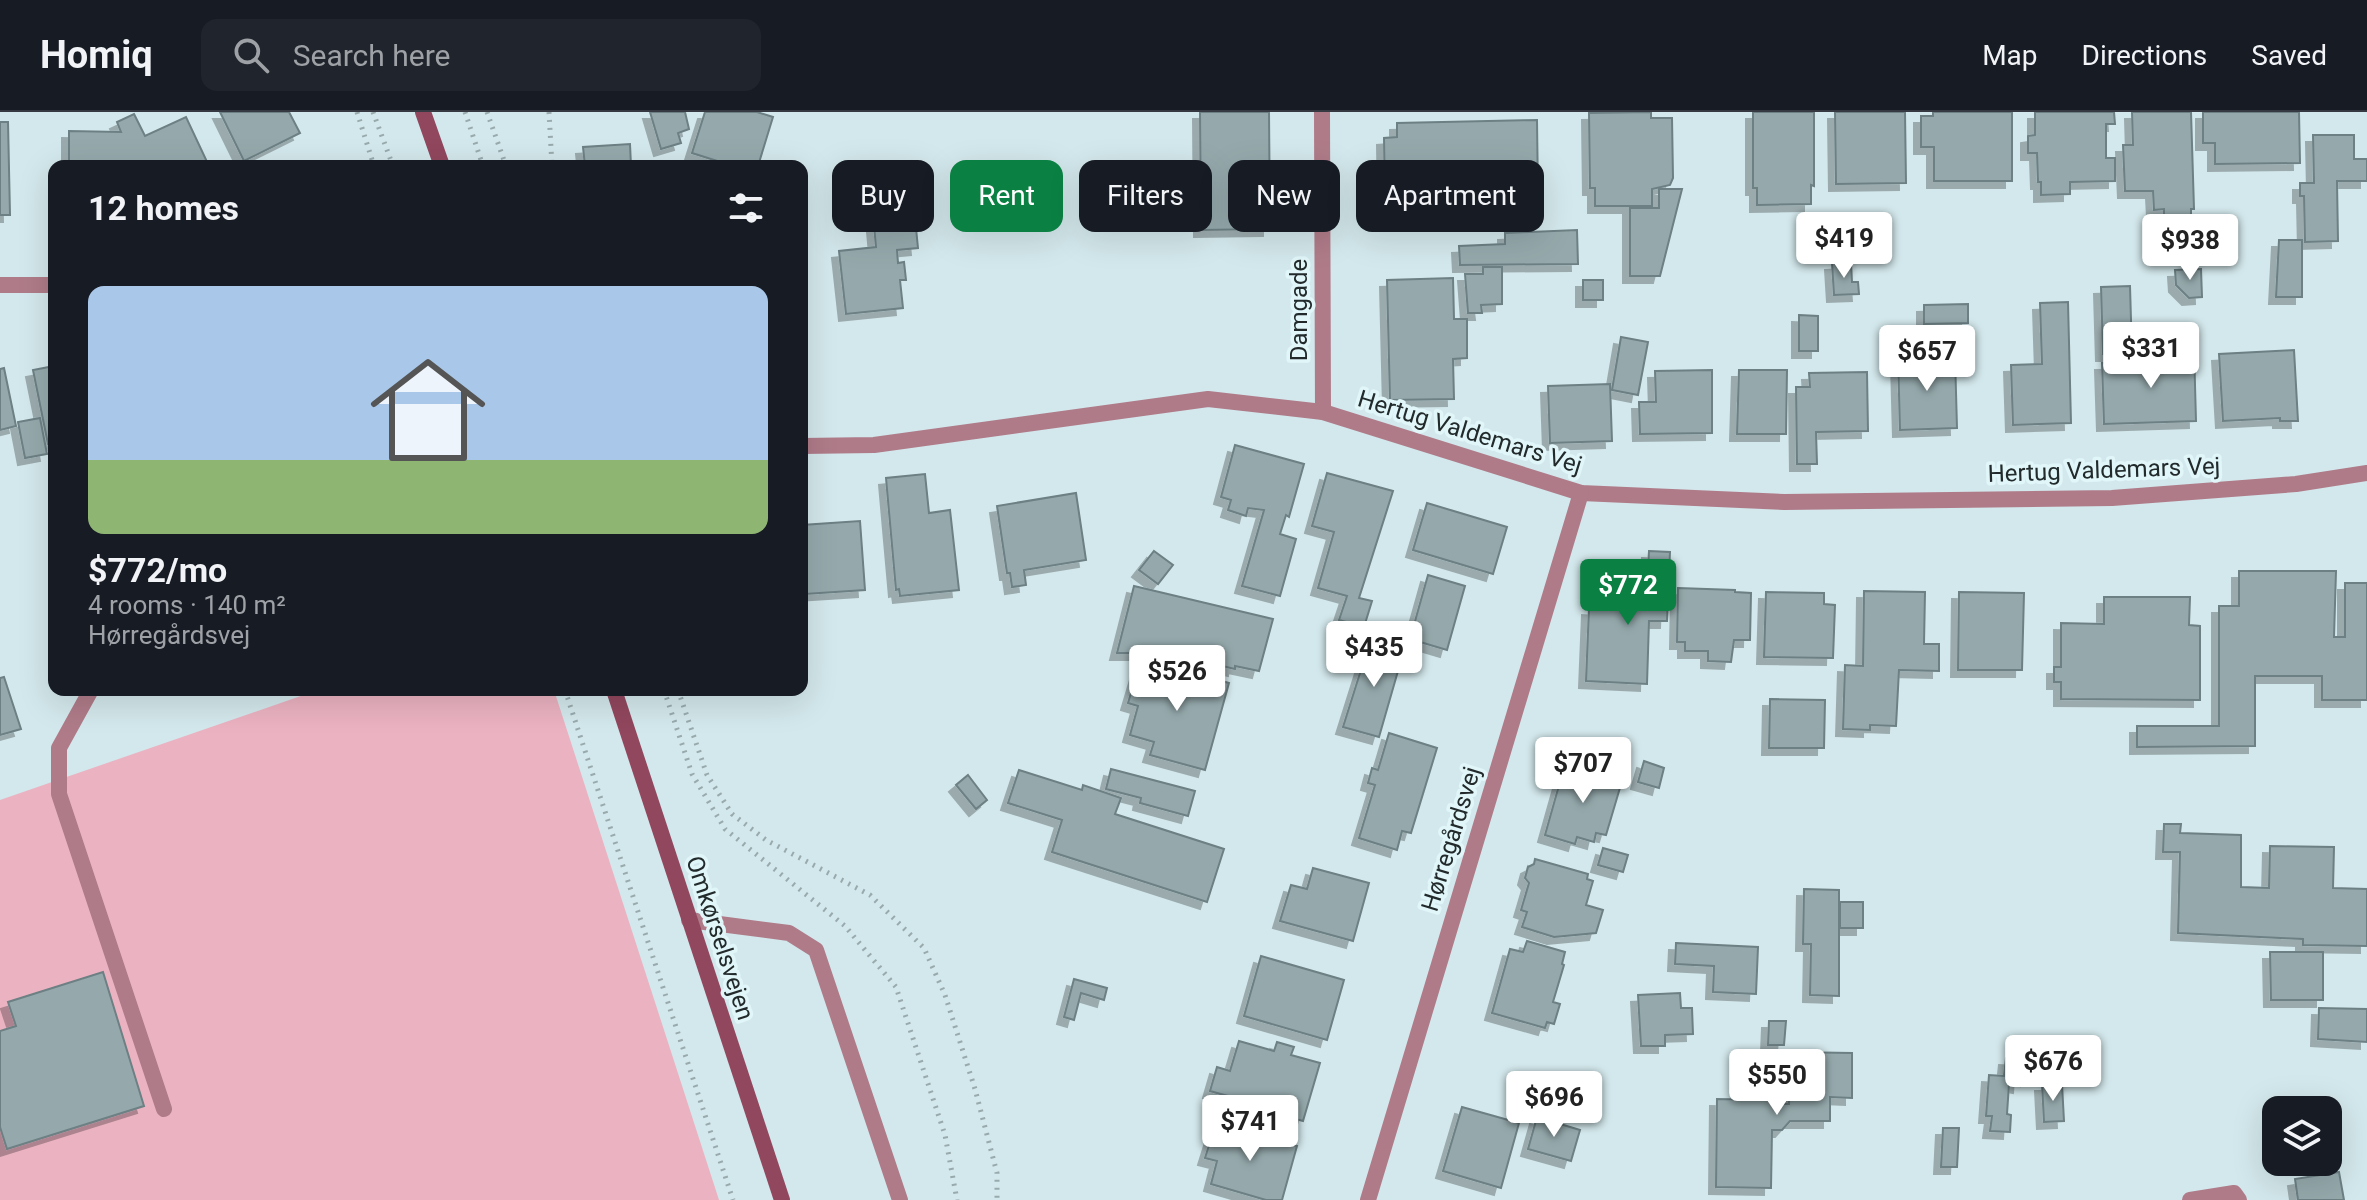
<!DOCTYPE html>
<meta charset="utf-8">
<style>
:root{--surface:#171b24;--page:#20242c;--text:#f1f3f6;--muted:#9ea1a6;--line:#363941;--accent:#0b8043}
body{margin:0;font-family:Roboto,sans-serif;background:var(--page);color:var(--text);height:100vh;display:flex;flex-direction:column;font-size:30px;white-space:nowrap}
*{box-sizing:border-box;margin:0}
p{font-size:26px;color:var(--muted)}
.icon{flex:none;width:44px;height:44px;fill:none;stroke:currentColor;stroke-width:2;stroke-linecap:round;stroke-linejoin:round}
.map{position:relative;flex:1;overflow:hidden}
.side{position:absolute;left:48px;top:48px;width:760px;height:536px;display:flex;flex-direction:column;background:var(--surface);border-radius:16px;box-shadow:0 8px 32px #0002}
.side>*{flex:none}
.hud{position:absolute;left:832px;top:48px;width:760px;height:72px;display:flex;gap:16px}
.buttons{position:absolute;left:2262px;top:984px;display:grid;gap:16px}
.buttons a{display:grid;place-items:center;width:80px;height:80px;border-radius:16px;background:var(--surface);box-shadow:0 8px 32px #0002;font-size:40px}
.price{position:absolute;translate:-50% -68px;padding:0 18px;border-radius:8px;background:#fff;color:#222;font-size:26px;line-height:52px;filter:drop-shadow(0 2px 4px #0008)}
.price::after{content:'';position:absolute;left:50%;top:48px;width:24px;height:18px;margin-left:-12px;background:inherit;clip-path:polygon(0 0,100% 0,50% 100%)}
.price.selected{background:var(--accent);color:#fff}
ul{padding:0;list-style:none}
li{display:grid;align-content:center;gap:16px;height:424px;padding:0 40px}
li+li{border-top:2px solid var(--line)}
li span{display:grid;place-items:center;height:248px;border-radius:16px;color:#555}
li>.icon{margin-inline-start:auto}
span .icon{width:144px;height:144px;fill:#fffc;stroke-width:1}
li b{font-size:34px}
h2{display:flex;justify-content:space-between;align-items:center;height:96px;padding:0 40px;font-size:34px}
.pill{padding:0 28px;border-radius:16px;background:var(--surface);box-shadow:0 8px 32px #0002;font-size:28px;line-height:72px}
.pill.selected{background:var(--accent);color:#fff}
header{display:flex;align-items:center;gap:48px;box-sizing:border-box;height:112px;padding:0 40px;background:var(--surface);border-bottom:2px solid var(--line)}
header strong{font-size:38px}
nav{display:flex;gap:44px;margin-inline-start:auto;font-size:28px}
.search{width:560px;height:72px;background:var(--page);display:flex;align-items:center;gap:20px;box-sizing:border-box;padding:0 28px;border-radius:16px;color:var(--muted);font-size:30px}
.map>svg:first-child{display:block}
.green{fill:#ebb2c1}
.building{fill:#95a9ac;stroke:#6d8084;stroke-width:2;filter:url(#shadow)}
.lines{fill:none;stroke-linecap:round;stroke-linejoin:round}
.path{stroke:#99aaad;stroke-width:5;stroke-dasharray:2 6;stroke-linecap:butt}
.service{stroke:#af7b89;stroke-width:16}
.minor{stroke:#af7b89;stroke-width:16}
.secondary{stroke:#91475e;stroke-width:16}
.labels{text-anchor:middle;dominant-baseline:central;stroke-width:7;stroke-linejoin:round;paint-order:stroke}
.street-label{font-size:24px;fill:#222a2b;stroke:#e0f6f9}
</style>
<header>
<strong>Homiq</strong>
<div class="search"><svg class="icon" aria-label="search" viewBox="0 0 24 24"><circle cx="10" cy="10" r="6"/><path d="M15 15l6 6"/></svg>Search here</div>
<nav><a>Map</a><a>Directions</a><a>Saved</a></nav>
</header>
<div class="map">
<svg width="2367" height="1088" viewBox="0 0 2367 1088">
<defs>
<filter id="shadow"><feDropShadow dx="-7" dy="7" stdDeviation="0" flood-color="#0004"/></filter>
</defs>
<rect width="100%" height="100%" fill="#d3e8ec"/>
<!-- green -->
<path class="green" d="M318,578H554L719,1088H0V688Z"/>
<!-- building -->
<g class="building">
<path d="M220,0H289L300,21L244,49Z"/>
<path d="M650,0H685L689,17L678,21L681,31L661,37Z"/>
<path d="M705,0H757L773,5L758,54H733L692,41Z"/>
<path d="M1200,0H1269L1270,117L1201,118Z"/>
<path d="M1651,0V6H1672L1673,66L1670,73L1652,77V94H1595V76H1590L1589,1Z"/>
<path d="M1753,0H1814V74L1811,73V92L1757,93V76H1753Z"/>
<path d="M1835,0H1905L1906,71L1836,72Z"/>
<path d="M1933,0H2012V69H1934V35H1921V4H1933Z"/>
<path d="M2035,0H2114L2115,12H2106V46H2115V69L2070,70V82L2041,83V70H2038L2037,41H2028V24L2035,23Z"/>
<path d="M2132,0H2191L2194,97H2191V113L2164,114V97L2154,98L2153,79H2125L2123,33H2133Z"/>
<path d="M2203,0H2299L2300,51L2215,52V31H2203Z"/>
<path d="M134,2L145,24L186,5L209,54H69V19L121,20L117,10Z"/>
<path d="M1537,8L1538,84L1470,86V83H1453V86L1385,87L1384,26L1397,25V11Z"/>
<path d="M0,10H8L10,103H0Z"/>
<path d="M2313,23H2354V47H2367V69H2337L2338,129L2305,130L2304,84H2300V71H2314Z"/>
<path d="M630,32L631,54H585L583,35Z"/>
<path d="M1659,77H1682L1660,164H1630V96H1659Z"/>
<path d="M913,86L918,136L897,138L898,151L904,150L906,168H900L903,196L846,202L839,139L876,135L872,91Z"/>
<path d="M1577,118L1578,152L1460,153L1459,134L1505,132V121Z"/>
<path d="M2279,128H2302V185H2276Z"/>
<path d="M1851,150L1852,170H1858L1859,182L1834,183L1832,151Z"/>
<path d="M1483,155H1502V192L1481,193L1482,201H1468L1465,162H1483Z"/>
<path d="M2201,157L2202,185L2189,186L2176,173L2175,158Z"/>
<path d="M1453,166L1454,207H1467V246L1453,247L1454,287L1390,288L1387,168Z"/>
<rect x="1583" y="168" width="20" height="20"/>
<path d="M2130,174L2132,242H2103L2101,175Z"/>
<path d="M2068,190L2071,311L2013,313L2011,253L2042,252L2040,191Z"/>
<path d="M1968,192V211L1924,212V193Z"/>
<path d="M1799,203L1818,204V239H1799Z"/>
<path d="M1621,225L1648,230L1638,283L1612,278Z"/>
<path d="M2194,236L2196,309L2104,312L2102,251L2164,250L2163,237Z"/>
<path d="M2294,238L2298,309H2280V306L2223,309L2219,242Z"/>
<path d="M1955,244L1957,316L1900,318L1898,245Z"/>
<path d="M54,254V331L48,332L33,258Z"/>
<path d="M4,256L16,314L0,318V257Z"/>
<path d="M1712,258V321L1640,322L1639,290H1656L1655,259Z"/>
<path d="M1739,258H1787L1786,322H1737Z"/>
<path d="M1867,260L1868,319L1816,320L1817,352H1797L1796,275H1810L1809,261Z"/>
<path d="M1610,272L1612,329L1550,331L1548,274Z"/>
<path d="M40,306L47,342L25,346L18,310Z"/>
<path d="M1235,333L1304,352L1289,405L1286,403L1280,422L1296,427L1280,484L1242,474L1264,398L1248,396L1246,404L1228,398L1231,388L1221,385Z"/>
<path d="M1327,361L1393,379L1359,486L1372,489L1364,515L1339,508L1347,484L1318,476L1334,420L1312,414Z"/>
<path d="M925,362L929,401L950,398L959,478L900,484L899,477L896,478L886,366Z"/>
<path d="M1076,381L1086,448L1024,458L1026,473L1012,475L1010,461H1007L997,394Z"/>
<path d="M1427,391L1507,415L1493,462L1413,438Z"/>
<path d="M860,409L865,478L805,482L802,413Z"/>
<path d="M1154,439L1173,453L1158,472L1139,458Z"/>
<path d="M1649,439L1670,440L1667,509H1649L1647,572L1586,569L1589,496L1616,498L1617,472L1647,474Z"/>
<path d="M2239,459H2336L2334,525H2345V471H2367V588H2322V564H2255V634L2137,635V614H2219V494H2239Z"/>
<path d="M1428,463L1465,474L1447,538L1410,527Z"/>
<path d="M1134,474L1273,507L1259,559L1235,554V557L1166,541H1117Z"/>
<path d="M1678,476L1735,478V480L1751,481L1750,528H1734L1731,550L1708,549V539H1685V530H1677Z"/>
<path d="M1864,479L1925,480L1924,532H1939V559L1899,558L1896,614L1870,613V618L1843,617L1845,553L1863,554Z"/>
<path d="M1766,480L1824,481V492L1835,493L1833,546L1764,545Z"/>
<path d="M1959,480L2024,481L2022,558H1958Z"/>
<path d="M2104,485H2190L2189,513L2200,514V588L2061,587V570H2054V555H2061V511L2104,512Z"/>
<path d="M1371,526L1402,536L1397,552H1400L1379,625L1343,615Z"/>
<path d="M1140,551L1174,561L1175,556L1229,571L1205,658L1150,643L1154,630L1130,623L1138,594L1128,591Z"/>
<path d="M4,565L21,617L0,623V566Z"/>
<path d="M1770,587L1825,588L1824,636H1769Z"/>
<path d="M1389,621L1437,636L1411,721L1402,719L1397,738L1359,726L1375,673L1368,671L1372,656L1378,658Z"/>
<path d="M1644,649L1664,656L1659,676L1638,670Z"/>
<path d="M1565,652L1622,669L1606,723L1596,721L1594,730L1577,725L1575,732L1545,723Z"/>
<path d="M1111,657L1195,679L1188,704L1140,691L1141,686L1106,677Z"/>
<path d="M1019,658L1082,678L1083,673L1121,686L1115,702L1224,737L1207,790L1052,740L1062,708L1008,691Z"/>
<path d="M968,663L987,688L976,697L956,673Z"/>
<path d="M2164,712H2181L2180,721L2241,723V775L2269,776L2270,734L2334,735L2333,776L2367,777V834L2303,833V827L2178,821L2180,740H2163Z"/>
<path d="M1603,736L1628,743L1623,760L1598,753Z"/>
<path d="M1535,747L1588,762L1587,767L1593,769L1586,793L1603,798L1596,821L1554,825L1522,815L1527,800L1521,798L1529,771L1525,766L1528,755L1534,752Z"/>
<path d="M1313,756L1369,771L1353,829L1280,809L1291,773L1307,777Z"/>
<path d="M1804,777L1839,778V884L1810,883L1811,832H1803Z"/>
<rect x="1840" y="790" width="23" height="26"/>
<path d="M1527,829L1565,840L1562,852L1564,853L1553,890L1560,892L1554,912L1547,910L1545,916L1492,901L1510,837L1523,840Z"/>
<path d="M1676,831L1758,835L1756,882L1713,880L1714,854L1675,852Z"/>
<path d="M2270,840H2323V888H2271Z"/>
<path d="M1261,844L1344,868L1327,928L1244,904Z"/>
<path d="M103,860L144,994L7,1037L0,1015V919L16,914L8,890Z"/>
<path d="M1074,867L1107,876L1104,888L1081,881L1074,908L1064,905Z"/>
<path d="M1680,881L1681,896H1692L1693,922L1665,923V934H1641L1638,883Z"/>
<path d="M2319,896L2367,897V930L2318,927Z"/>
<path d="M1769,909H1786L1784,933H1768Z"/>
<path d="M1239,929L1274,939L1277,930L1294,935L1291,943L1320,951L1303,1009L1234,990L1235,986L1210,979L1217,955L1230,959Z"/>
<path d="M1789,940L1852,941V986L1830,985V1009H1790L1782,1018H1772L1771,1076L1716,1075L1717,987L1772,988V992H1789Z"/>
<path d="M2006,946L2022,947L2020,974L2009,972L2007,1002L2011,1003L2010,1020L1990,1019L1992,1004H1986L1989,963L2004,964Z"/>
<path d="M2042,972H2062L2064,1009L2044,1010Z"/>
<path d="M1462,995L1519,1011L1501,1076L1443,1059Z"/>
<path d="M1537,1005L1580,1018L1571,1049L1528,1037Z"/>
<path d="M1216,1011L1297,1034L1282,1088H1266L1211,1072L1217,1049L1205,1046Z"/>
<path d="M1943,1016H1959L1957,1055H1941Z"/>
<path d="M2339,1060L2344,1088H2298L2295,1067Z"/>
</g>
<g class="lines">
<!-- path -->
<g class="path">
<path d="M357,0L374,54"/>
<path d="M373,0L393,54"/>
<path d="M465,0L483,54"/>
<path d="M487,0L506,54"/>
<path d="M549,0L552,54"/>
<path d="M565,578L733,1088"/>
<path d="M664,578L692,662L725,717L845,814L896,875L945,1023L957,1088"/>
<path d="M678,578L707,663L732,702L766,728L870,783L924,836L945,883L975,977L997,1061V1088"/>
</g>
<!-- service -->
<g class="service">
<path d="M91,578L59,636V682L164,997"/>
<path d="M689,808L789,821L816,838L900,1088"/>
<path d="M2190,1088L2234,1081L2239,1088"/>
</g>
<!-- minor -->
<g class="minor">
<path d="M1322,0L1323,300"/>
<path d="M0,173H54"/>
<path d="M802,334L874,333L1208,287L1323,300L1581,381L1784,390L2112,386L2296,372L2367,361"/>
<path d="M1368,1088L1581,381"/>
</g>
<!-- secondary -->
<g class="secondary">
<path d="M423,0L442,54"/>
<path d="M614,578L782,1088"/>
</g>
</g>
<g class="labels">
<!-- street labels -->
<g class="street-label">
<text transform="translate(1299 198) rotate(-90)">Damgade</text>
<text transform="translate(1470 320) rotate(17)">Hertug Valdemars Vej</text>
<text transform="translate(2104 358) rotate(-2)">Hertug Valdemars Vej</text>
<text transform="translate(1451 727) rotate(-73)">Hørregårdsvej</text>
<text transform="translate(720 826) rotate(72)">Omkørselsvejen</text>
</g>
</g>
</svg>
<div class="buttons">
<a><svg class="icon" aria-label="layers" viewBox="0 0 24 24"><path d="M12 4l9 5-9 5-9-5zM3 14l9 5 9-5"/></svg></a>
</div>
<b class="price" style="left:1844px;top:168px">$419</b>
<b class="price" style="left:2190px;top:170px">$938</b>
<b class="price" style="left:2151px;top:278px">$331</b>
<b class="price" style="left:1927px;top:281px">$657</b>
<b class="price selected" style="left:1628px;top:515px">$772</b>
<b class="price" style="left:1374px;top:577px">$435</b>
<b class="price" style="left:1177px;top:601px">$526</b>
<b class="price" style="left:1583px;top:693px">$707</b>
<b class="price" style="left:2053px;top:991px">$676</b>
<b class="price" style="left:1777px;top:1005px">$550</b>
<b class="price" style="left:1554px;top:1027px">$696</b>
<b class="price" style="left:1250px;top:1051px">$741</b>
<div class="hud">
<a class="pill">Buy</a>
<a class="pill selected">Rent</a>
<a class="pill">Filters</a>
<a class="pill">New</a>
<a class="pill">Apartment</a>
</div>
<section class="side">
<h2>12 homes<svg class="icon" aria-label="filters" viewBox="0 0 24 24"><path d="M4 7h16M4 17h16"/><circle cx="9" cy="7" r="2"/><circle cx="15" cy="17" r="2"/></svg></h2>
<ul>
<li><span style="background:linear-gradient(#a9c7e8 70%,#8fb573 0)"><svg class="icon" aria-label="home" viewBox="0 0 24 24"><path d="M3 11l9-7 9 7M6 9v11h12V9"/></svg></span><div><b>$772/mo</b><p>4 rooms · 140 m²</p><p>Hørregårdsvej</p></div></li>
</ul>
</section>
</div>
